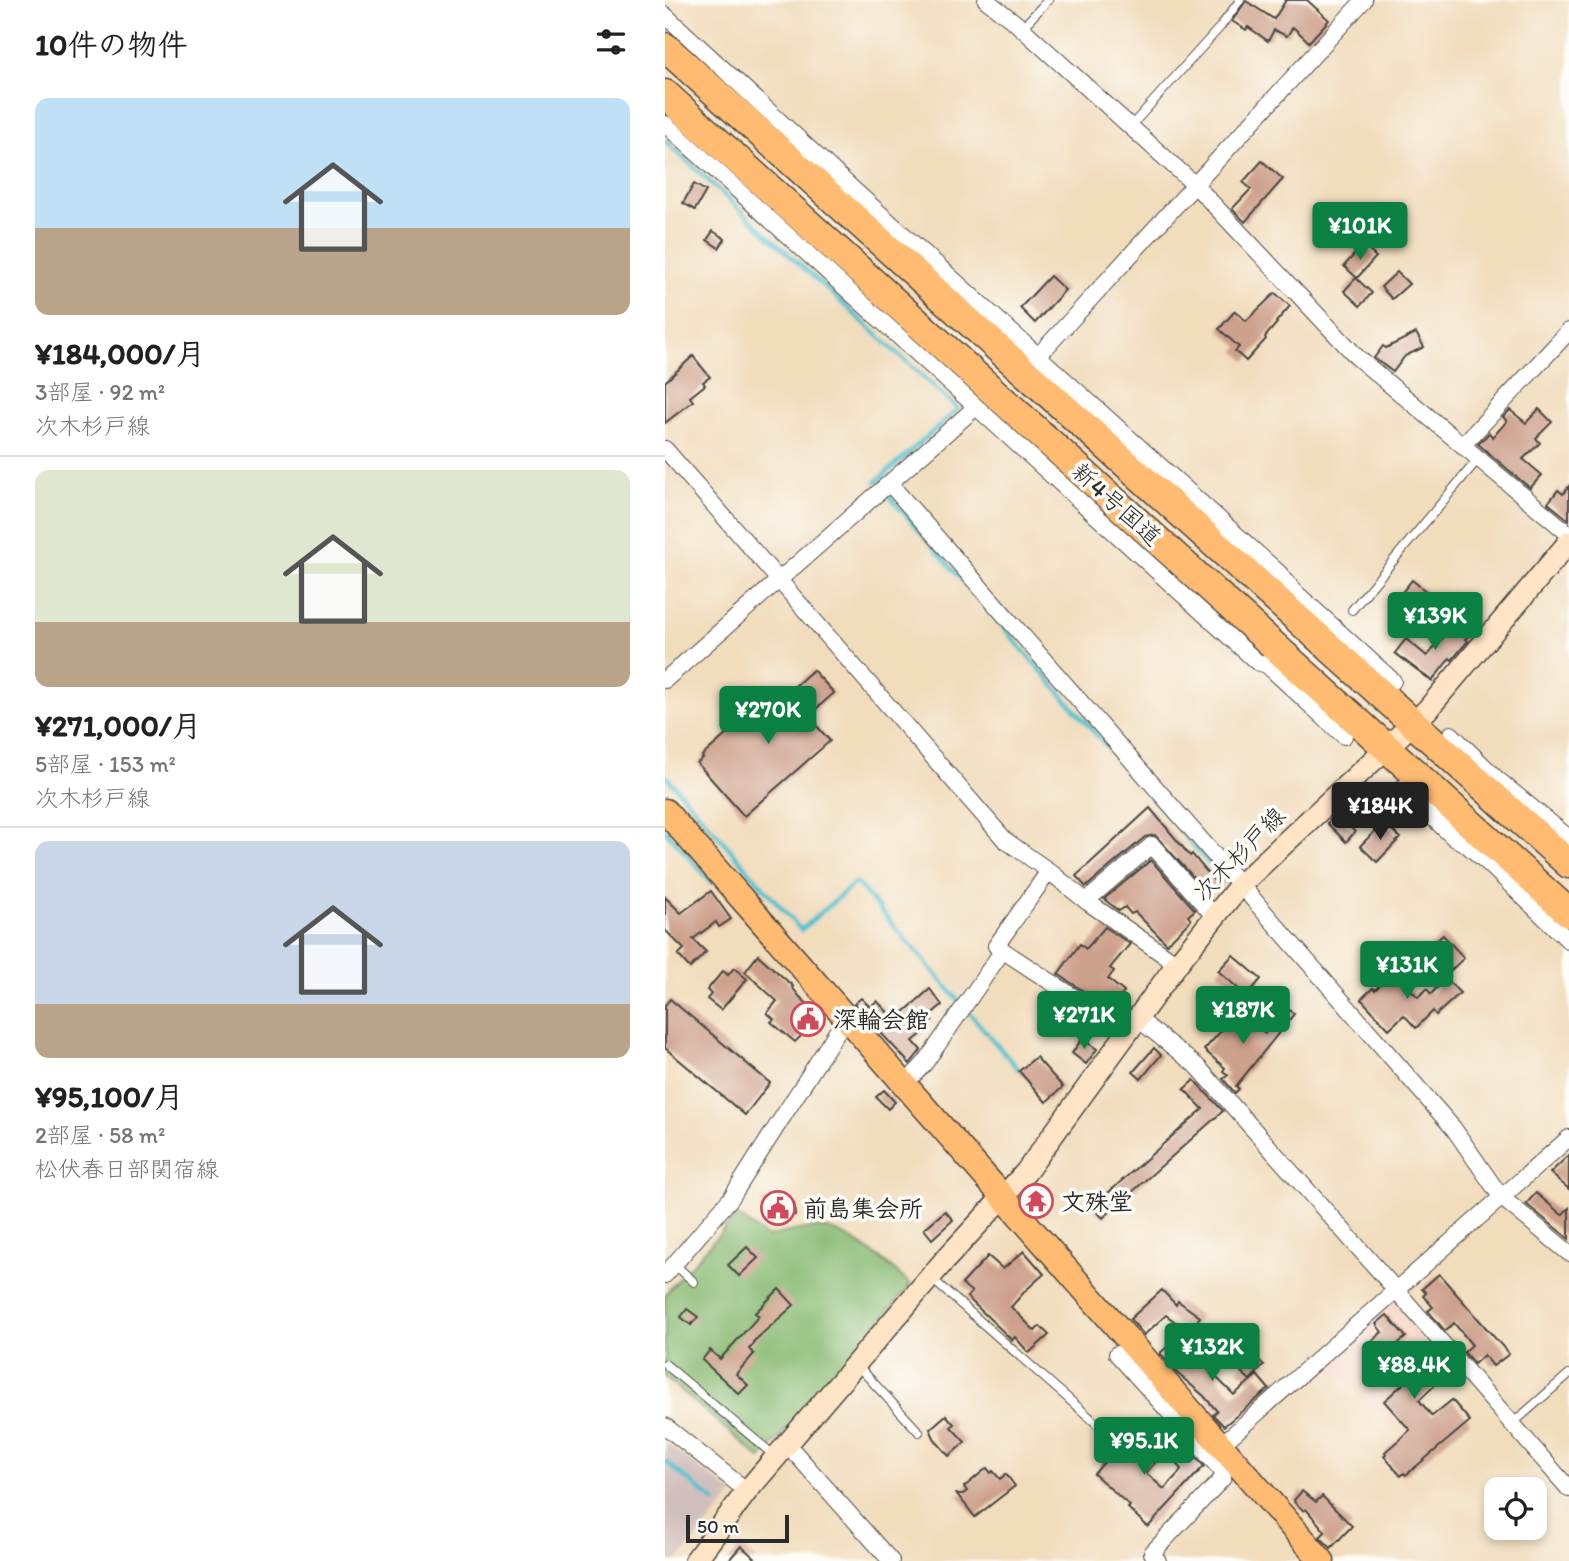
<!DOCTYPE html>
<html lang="ja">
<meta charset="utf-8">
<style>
:root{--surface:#fff;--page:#f2f2f2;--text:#202124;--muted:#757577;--line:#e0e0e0;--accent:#0b8043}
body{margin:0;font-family:Itim,"Klee One",sans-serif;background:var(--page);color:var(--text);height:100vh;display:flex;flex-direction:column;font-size:26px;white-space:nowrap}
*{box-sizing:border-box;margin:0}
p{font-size:23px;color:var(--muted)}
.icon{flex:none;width:38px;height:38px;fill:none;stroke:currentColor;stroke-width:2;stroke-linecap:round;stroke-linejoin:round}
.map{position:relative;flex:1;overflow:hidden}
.panel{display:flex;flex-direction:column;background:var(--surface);width:665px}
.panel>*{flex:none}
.tools{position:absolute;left:819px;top:1477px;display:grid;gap:14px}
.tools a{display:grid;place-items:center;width:63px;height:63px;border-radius:14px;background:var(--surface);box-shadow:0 4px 10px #0003;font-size:35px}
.scale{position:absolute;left:21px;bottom:18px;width:103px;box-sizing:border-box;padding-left:7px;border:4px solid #2b2b2b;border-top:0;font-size:19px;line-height:24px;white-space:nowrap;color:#2b2b2b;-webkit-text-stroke:5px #fdfcf7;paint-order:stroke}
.price{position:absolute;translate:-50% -60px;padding:0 16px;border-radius:7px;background:var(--accent);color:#fff;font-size:23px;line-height:46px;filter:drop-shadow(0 2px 4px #0008)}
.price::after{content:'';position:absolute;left:50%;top:42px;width:21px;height:16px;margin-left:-10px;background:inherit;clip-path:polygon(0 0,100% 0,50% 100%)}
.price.selected{background:#222;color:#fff}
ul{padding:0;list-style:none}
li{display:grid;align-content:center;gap:14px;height:371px;padding:0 35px}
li+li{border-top:2px solid var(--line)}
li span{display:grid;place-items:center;height:217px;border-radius:14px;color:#555}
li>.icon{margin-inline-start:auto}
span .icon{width:126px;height:126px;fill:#fffc;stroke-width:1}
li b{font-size:30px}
h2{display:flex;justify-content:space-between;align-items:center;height:84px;padding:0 35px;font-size:30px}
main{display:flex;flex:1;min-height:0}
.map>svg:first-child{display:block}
.built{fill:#f6d2c3}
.industrial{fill:#d1bfbd}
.forest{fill:#8abb74;stroke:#5a7350;stroke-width:2}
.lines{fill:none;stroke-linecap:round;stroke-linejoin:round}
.stream{stroke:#53bfcd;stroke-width:4.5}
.building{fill:#cda08c}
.lane-casing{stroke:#494641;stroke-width:10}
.street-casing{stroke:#494641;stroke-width:18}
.secondary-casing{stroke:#494641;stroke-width:24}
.primary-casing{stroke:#494641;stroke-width:27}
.highway-casing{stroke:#494641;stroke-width:31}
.lane{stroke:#fff;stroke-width:8}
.street{stroke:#fff;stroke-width:16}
.secondary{stroke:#ffe4c6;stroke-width:21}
.primary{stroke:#ffbb71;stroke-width:24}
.highway{stroke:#ffbb71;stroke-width:28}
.labels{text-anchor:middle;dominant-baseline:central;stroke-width:7;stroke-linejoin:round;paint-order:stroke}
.street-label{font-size:24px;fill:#2b2b2b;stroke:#fdfcf7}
.poi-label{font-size:24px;font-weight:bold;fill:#2b2b2b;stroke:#fdfcf7;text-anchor:start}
</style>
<main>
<section class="panel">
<h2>10件の物件<svg class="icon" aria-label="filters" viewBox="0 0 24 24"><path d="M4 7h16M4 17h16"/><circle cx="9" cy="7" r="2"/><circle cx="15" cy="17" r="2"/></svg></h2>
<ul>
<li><span style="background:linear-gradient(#bfe0f5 60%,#b9a48a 0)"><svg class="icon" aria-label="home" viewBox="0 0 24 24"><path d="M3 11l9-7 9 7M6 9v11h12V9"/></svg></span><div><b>¥184,000/月</b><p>3部屋 · 92 m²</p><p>次木杉戸線</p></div></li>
<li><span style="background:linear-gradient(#dfe7d0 70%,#b9a48a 0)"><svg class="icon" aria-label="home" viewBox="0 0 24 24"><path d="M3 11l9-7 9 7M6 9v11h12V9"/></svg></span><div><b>¥271,000/月</b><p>5部屋 · 153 m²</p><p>次木杉戸線</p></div></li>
<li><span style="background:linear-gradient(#c9d6e8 75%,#b9a48a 0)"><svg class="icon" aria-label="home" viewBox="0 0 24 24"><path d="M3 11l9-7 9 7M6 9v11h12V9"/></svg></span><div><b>¥95,100/月</b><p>2部屋 · 58 m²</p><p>松伏春日部関宿線</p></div></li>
</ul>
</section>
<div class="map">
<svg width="904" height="1561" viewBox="0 0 904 1561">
<rect width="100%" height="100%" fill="#fdfcf7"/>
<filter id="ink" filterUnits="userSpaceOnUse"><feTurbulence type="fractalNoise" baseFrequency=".0143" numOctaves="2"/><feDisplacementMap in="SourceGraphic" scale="14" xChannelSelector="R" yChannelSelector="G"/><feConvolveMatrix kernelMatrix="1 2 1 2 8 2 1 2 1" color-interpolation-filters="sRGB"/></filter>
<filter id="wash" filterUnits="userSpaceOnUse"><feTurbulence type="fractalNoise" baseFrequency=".00686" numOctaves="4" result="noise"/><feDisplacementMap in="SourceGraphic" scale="28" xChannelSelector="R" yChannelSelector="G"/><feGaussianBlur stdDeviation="1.57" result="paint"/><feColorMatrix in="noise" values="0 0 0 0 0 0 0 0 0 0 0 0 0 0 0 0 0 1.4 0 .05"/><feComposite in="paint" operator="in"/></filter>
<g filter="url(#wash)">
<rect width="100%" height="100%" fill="#f1dcbc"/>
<!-- built -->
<path class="built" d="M728,1297L791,1368L725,1427L660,1360Z"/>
<!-- industrial -->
<path class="industrial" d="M0,1442L68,1494L12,1561H0Z"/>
<!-- forest -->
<path class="forest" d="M72,1215L101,1237C118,1234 138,1227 155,1228C184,1230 225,1266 246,1285L96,1459L0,1377V1294Z"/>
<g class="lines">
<!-- stream -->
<g class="stream">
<path d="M0,141L293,409L211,482"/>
<path d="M224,496L559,881"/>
<path d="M0,775L136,930L191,882L353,1069"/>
<path d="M0,830L46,882"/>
<path d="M0,1461L50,1502"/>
</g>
</g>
<g id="blocks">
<!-- building -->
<g class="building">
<path d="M621,0H642L664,20L644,42L628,27L622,36L609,30L603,41L583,27L581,30L567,21L581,1L609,19Z"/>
<path d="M597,161L618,179L580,222L567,209L586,189L578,182Z"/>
<path d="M29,184L41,191L30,210L18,203Z"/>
<path d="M48,231L60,239L54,248L42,240Z"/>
<path d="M698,245L711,257L692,278L679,266Z"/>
<path d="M732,272L744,284L727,299L716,287Z"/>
<path d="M385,276L400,290L370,323L355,308Z"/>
<path d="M691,278L707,293L695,306L679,291Z"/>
<path d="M610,293L625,306L611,322L612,323L600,337L601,339L581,361L570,351L574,347L554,329L570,311L581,321Z"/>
<path d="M751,333L759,347L740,356L728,372L709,358L718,346L721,348Z"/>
<path d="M28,356L45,377L38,382L40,385L25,397L28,401L0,423V382Z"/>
<path d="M874,409L887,422L871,438L875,443L858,459L877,475L865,488L813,444L824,433L828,437L842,421L838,417L845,410L861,423Z"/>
<path d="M904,486V520L883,503L893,490L898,494Z"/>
<path d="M747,580L774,602L766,612L755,603L750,609L734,596Z"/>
<path d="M793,621L806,633L800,639L803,641L787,660L785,658L767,681L730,653L741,639L762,656Z"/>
<path d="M148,670L169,693L143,716L165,741L79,816L32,763L38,758L37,756L88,711L94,718Z"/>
<path d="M485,808L525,856L527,854L552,884L542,892L490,835L480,837L421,887L411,876Z"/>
<path d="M672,814L690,832L681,842L662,823Z"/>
<path d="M719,822L735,838L712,862L695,846Z"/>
<path d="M486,860L530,910L523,916L526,920L502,944L470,912L466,914L460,907L454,911L439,899Z"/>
<path d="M46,891L66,919L54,927L51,922L28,939L41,952L25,968L13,955L19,949L0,930V897L16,913Z"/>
<path d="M440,927L465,944L445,968L449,971L443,979L459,992L454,999L462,1006L456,1015L431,996L429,998L393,974L415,944L421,949Z"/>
<path d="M778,935L799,958L783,973L761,950Z"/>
<path d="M93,955L128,986L127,987L135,997L157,1018L150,1026L148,1024L130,1042L106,1022L109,1019L102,1013L112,1001L80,972Z"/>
<path d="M568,955L596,979L582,996L553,971Z"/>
<path d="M69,968L82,979L56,1010L42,999L46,994L42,990L58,971L63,975Z"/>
<path d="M728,972L753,997L762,989L766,994L781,979L795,993L771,1015L768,1011L751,1028L739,1015L724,1029L696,999L708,988L710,990Z"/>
<path d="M265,989L277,1005L264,1016L267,1020L256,1029L259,1032L248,1041L256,1050L245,1064L189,1004L196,998L205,1007L212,1001L230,1020Z"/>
<path d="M5,999L105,1083L80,1115L0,1048V1005Z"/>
<path d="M623,1009L629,1014L571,1086L574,1089L570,1093L558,1079L563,1075L558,1071L560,1068L539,1050L573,1012L600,1033Z"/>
<path d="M417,1039L432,1049L421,1064L407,1053Z"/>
<path d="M489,1048L496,1055L476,1079L468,1072Z"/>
<path d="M371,1057L398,1087L381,1102L354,1071Z"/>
<path d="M529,1080L558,1111L438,1218L427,1207L538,1109L519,1089Z"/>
<path d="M219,1090L230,1102L223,1109L211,1097Z"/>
<path d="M904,1155V1189L885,1173Z"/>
<path d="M871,1193L897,1215L904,1208V1239L861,1204Z"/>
<path d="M122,1200V1204L129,1203L130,1215L98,1216L97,1201Z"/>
<path d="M280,1211L288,1220L267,1239L259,1229Z"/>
<path d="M82,1247L93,1258L74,1276L63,1265Z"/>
<path d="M359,1251L379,1274L361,1290L346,1307L370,1331L375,1326L384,1335L364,1353L350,1337L347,1340L302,1297L307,1292L297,1284L323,1256L338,1269Z"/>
<path d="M774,1274L844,1354L828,1366L819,1355L809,1364L799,1352L807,1345L789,1323L780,1331L763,1311L768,1307L758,1296L761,1293L757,1289Z"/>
<path d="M114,1289L129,1305L88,1342L89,1344L84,1349L89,1354L71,1374L83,1385L74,1394L37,1360L45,1350L55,1359L94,1316L90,1313Z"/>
<path d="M497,1290L511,1305L513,1301L535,1317L524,1332L501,1315L479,1335L465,1319Z"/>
<path d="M22,1309L33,1317L26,1325L16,1317Z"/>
<path d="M722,1315L741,1337L730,1346L750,1356L759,1373L774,1359L785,1371L754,1400L767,1416L787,1400L805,1421L741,1475L739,1473L736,1476L719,1456L721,1454L720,1452L745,1430L719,1401L738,1384L725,1374L717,1356L711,1361L699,1348L717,1332L711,1324Z"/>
<path d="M514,1337L537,1364L541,1360L555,1373L551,1377L569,1395L592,1375L604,1389L559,1426L548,1415L552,1411L539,1396L512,1373L495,1353Z"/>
<path d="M587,1354L599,1365L585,1380L573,1369Z"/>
<path d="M281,1415L289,1424L286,1427L300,1442L284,1456L270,1440L265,1429Z"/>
<path d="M466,1430L476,1439L481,1433L491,1441L486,1447L493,1453L488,1459L491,1461L481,1473L499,1489L513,1474L516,1469L512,1465L525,1451L539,1466L483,1527L463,1508L465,1506L429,1474Z"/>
<path d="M322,1468L326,1473L328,1471L335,1479L341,1474L350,1486L310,1517L292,1494H298L302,1491L299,1487Z"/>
<path d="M637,1491L651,1502L657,1496L687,1526L666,1548L655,1537L660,1532L658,1529L641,1509L639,1511L630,1503L629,1500Z"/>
<path d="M76,1546L93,1561H63Z"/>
</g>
</g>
</g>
<g filter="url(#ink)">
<use href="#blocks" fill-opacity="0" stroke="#494641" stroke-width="2"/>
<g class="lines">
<!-- lane casing -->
<g class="lane-casing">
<g id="lane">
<path d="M357,28L383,0"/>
<path d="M466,126L556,26L575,0"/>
<path d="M687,610L814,458"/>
<path d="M9,1264L29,1282"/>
<path d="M266,1278L448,1438"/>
<path d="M0,1364L111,1457"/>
<path d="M192,1365L254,1432"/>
<path d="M847,1424L904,1374"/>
</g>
</g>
<!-- street casing -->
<g class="street-casing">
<g id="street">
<path d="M321,0L352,24L530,185L693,358L904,534"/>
<path d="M0,15L189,190L615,574L630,592L728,681"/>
<path d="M0,124L592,662L602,665L679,736"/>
<path d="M374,355L699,0"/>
<path d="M798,445L904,331"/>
<path d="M0,449L340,840L384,871"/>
<path d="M225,484L789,1129L836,1197L904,1253"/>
<path d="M0,680L311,407"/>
<path d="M786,734L832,779L904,838"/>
<path d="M737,788L789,838L801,844L825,865L904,941"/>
<path d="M421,901L487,845L549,916"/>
<path d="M472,1018L533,1067L731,1290L556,1445"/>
<path d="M462,1032L331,946L384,871L421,901L512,964"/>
<path d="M240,1084L260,1063L338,950"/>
<path d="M904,1138L731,1290L904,1489"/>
<path d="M0,1275L66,1198L173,1030L184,1021"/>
<path d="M452,1354L557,1471L558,1478L487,1553L493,1561"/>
<path d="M0,1426L82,1491"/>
<path d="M122,1444L226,1561"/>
</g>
</g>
<!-- secondary casing -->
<g class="secondary-casing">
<path id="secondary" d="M30,1561L82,1491L279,1261L361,1172L512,964L575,885L762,710L904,542"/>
</g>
<!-- primary casing -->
<g class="primary-casing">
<path id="primary" d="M0,811L657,1561"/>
</g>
<!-- highway casing -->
<g class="highway-casing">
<g id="highway">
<path d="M0,47L904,864"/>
<path d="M0,94L904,913"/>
</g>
</g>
<!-- lane -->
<use href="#lane" class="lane"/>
<!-- street -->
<use href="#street" class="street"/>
<!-- secondary -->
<use href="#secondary" class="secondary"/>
<!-- primary -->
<use href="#primary" class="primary"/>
<!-- highway -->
<use href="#highway" class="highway"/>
</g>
</g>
<!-- icons -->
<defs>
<g id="civic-ring" transform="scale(1.75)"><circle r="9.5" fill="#fdfcf7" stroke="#d1495b" stroke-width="1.5"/><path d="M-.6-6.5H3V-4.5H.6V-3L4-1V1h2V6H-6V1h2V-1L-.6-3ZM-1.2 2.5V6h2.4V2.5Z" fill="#d1495b"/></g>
<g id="temple-ring" transform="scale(1.75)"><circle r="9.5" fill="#fdfcf7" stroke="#d1495b" stroke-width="1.5"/><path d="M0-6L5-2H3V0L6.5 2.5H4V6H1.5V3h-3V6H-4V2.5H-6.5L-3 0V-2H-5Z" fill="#d1495b"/></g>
</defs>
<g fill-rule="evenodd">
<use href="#civic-ring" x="143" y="1019"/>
<use href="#temple-ring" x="371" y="1201"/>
<use href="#civic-ring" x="113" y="1208"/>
</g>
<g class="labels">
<!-- street labels -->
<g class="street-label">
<text transform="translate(452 504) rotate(42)">新4号国道</text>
<text transform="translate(574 854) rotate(-46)">次木杉戸線</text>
</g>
<!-- poi labels -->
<g class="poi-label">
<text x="168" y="1019">深輪会館</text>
<text x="396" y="1201">文殊堂</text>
<text x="138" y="1208">前島集会所</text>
</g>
</g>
</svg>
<div class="tools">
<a><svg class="icon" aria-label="locate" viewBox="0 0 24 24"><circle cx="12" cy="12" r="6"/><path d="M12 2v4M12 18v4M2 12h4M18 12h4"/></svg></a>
</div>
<div class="scale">50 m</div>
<b class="price" style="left:695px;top:262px">¥101K</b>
<b class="price" style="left:770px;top:652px">¥139K</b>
<b class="price" style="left:103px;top:746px">¥270K</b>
<b class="price selected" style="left:715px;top:842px">¥184K</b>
<b class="price" style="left:742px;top:1001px">¥131K</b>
<b class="price" style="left:578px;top:1046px">¥187K</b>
<b class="price" style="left:419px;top:1051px">¥271K</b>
<b class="price" style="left:547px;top:1383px">¥132K</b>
<b class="price" style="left:749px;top:1401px">¥88.4K</b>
<b class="price" style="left:479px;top:1477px">¥95.1K</b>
</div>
</main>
